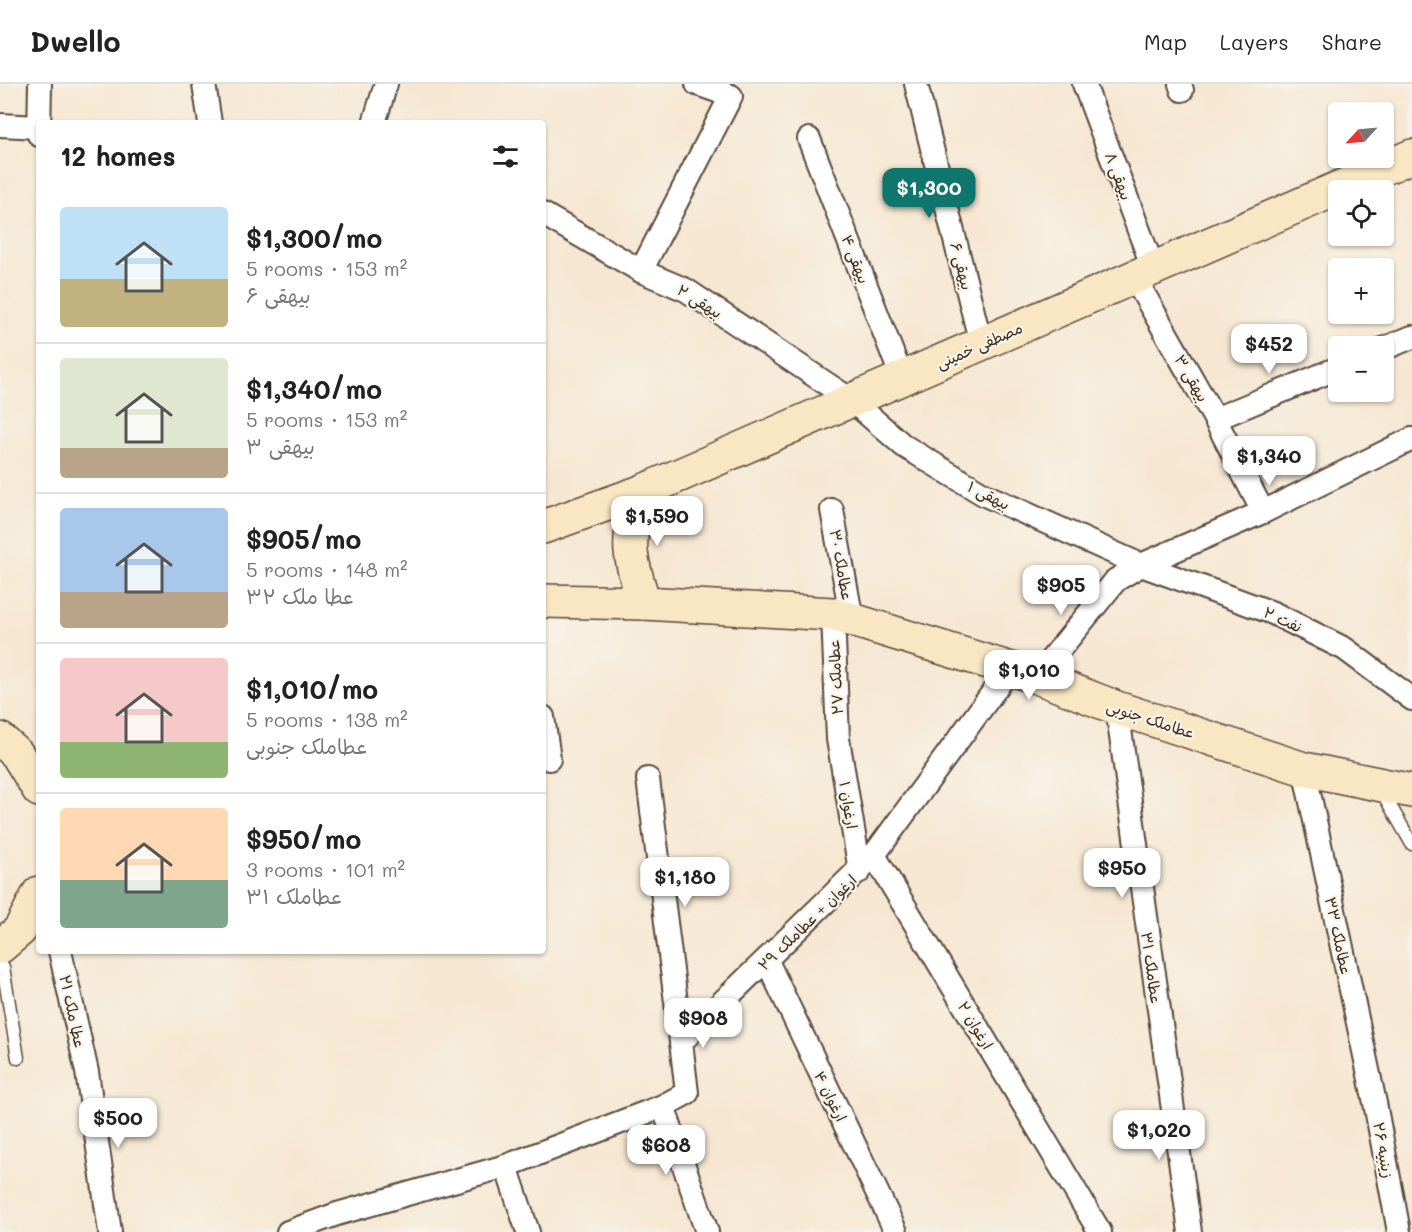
<!DOCTYPE html>
<meta charset="utf-8">
<style>
:root{--surface:#fff;--page:#f6f6f6;--text:#222;--muted:#767676;--line:#e0e0e0;--accent:#0f766e}
body{margin:0;font-family:Mali,"Playpen Sans Arabic",sans-serif;background:var(--page);color:var(--text);height:100vh;display:flex;flex-direction:column;font-size:22px;white-space:nowrap}
*{box-sizing:border-box;margin:0}
p{font-size:20px;color:var(--muted)}
.icon{flex:none;width:33px;height:33px;fill:none;stroke:currentColor;stroke-width:2;stroke-linecap:round;stroke-linejoin:round}
.map{position:relative;flex:1;overflow:hidden}
.panel{position:absolute;left:36px;top:36px;width:510px;height:834px;display:flex;flex-direction:column;background:var(--surface);border-radius:6px;box-shadow:0 2px 4px #0004}
.panel>*{flex:none}
.needle{width:39px;rotate:244deg}
.tools{position:absolute;left:1328px;top:18px;display:grid;gap:12px}
.tools a{display:grid;place-items:center;width:66px;height:66px;border-radius:6px;background:var(--surface);box-shadow:0 2px 4px #0004;font-size:30px}
.price{position:absolute;translate:-50% -51px;padding:0 14px;border-radius:12px;background:#fff;color:#222;font-size:20px;line-height:39px;filter:drop-shadow(0 2px 3px #0008)}
.price::after{content:'';position:absolute;left:50%;top:36px;width:18px;height:14px;margin-left:-9px;background:inherit;clip-path:polygon(0 0,100% 0,50% 100%)}
.price.on{background:var(--accent);color:#fff}
ul{padding:0;list-style:none}
li{display:flex;align-items:center;gap:18px;height:150px;padding:0 24px}
li+li{border-top:2px solid var(--line)}
li span{display:grid;place-items:center;flex:none;width:168px;height:120px;border-radius:6px;color:#555}
li>.icon{margin-inline-start:auto}
span .icon{width:72px;height:72px;fill:#fffc;stroke-width:1}
li b{font-size:26px}
h2{display:flex;justify-content:space-between;align-items:center;height:72px;padding:0 24px;font-size:26px}
header{display:flex;align-items:center;gap:36px;box-sizing:border-box;height:84px;padding:0 30px;background:var(--surface);border-bottom:2px solid var(--line)}
header strong{font-size:28px}
nav{display:flex;gap:33px;margin-inline-start:auto;font-size:21px}
.map>svg:first-child{display:block}
.lines{fill:none;stroke-linecap:round;stroke-linejoin:round}
.lane-casing{stroke:#574639;stroke-width:15}
.street-casing{stroke:#574639;stroke-width:26}
.secondary-casing{stroke:#574639;stroke-width:36}
.lane{stroke:#fff;stroke-width:12}
.street{stroke:#fff;stroke-width:22}
.secondary{stroke:#f9e7c3;stroke-width:33}
.labels{text-anchor:middle;dominant-baseline:central;stroke-width:4.5;stroke-linejoin:round;paint-order:stroke}
.street-label{font-size:15px;fill:#3b2a1e;stroke:#f7f3e8}
</style>
<header>
<strong>Dwello</strong>
<nav><a>Map</a><a>Layers</a><a>Share</a></nav>
</header>
<div class="map">
<svg width="1412" height="1148" viewBox="0 0 1412 1148">
<rect width="100%" height="100%" fill="#f7f3e8"/>
<filter id="ink" filterUnits="userSpaceOnUse"><feTurbulence type="fractalNoise" baseFrequency=".0167" numOctaves="2"/><feDisplacementMap in="SourceGraphic" scale="12" xChannelSelector="R" yChannelSelector="G"/><feConvolveMatrix kernelMatrix="1 2 1 2 8 2 1 2 1" color-interpolation-filters="sRGB"/></filter>
<filter id="wash" filterUnits="userSpaceOnUse"><feTurbulence type="fractalNoise" baseFrequency=".008" numOctaves="4" result="noise"/><feDisplacementMap in="SourceGraphic" scale="24" xChannelSelector="R" yChannelSelector="G"/><feGaussianBlur stdDeviation="1.35" result="paint"/><feColorMatrix in="noise" values="0 0 0 0 0 0 0 0 0 0 0 0 0 0 0 0 0 1.4 0 .05"/><feComposite in="paint" operator="in"/></filter>
<g filter="url(#wash)">
<rect width="100%" height="100%" fill="#f6e7d2"/>
</g>
<g filter="url(#ink)">
<g class="lines">
<!-- lane casing -->
<g class="lane-casing">
<g id="lane">
<path d="M1381,706L1412,760"/>
<path d="M0,882L3,883L18,974"/>
</g>
</g>
<!-- street casing -->
<g class="street-casing">
<g id="street">
<path d="M204,0L210,39"/>
<path d="M916,0L981,260"/>
<path d="M1084,0L1153,184"/>
<path d="M1180,0L1182,6"/>
<path d="M374,39L386,0"/>
<path d="M0,41L39,43"/>
<path d="M39,51L40,0"/>
<path d="M809,55L902,294"/>
<path d="M543,130L641,187L686,206L851,316L904,362L985,411L1141,481L1273,529L1345,565L1412,615"/>
<path d="M641,187L731,12L697,0"/>
<path d="M1134,193L1215,335L1263,428"/>
<path d="M1383,265L1412,253"/>
<path d="M1215,335L1338,284"/>
<path d="M832,426L852,536"/>
<path d="M833,530L838,655L860,787"/>
<path d="M1037,593L1116,496L1141,481L1263,428L1412,355"/>
<path d="M1117,624L1190,1148"/>
<path d="M543,633L549,675"/>
<path d="M1304,685L1375,1019L1399,1148"/>
<path d="M648,695L681,958"/>
<path d="M874,771L1100,1148"/>
<path d="M60,867L87,988L110,1148"/>
<path d="M767,877L896,1148"/>
<path d="M663,1022L707,1148"/>
<path d="M506,1082L528,1148"/>
<path d="M288,1148L337,1130L506,1082L663,1022L687,1009L681,958L874,771L1010,585"/>
</g>
</g>
<!-- secondary casing -->
<g class="secondary-casing">
<g id="secondary">
<path d="M641,408C636,427 629,449 631,468C633,486 639,502 644,519"/>
<path d="M543,443L641,408L1412,72"/>
<path d="M543,517L644,519L833,530L1037,593L1117,624L1304,685L1412,707"/>
<path d="M0,655L17,670L39,706"/>
<path d="M0,863L20,846L39,809"/>
</g>
</g>
<!-- lane -->
<use href="#lane" class="lane"/>
<!-- street -->
<use href="#street" class="street"/>
<!-- secondary -->
<use href="#secondary" class="secondary"/>
</g>
</g>
<g class="labels">
<!-- street labels -->
<g class="street-label">
<text transform="translate(1119 92) rotate(70)">بیهقی ۸</text>
<text transform="translate(856 175) rotate(69)">بیهقی ۴</text>
<text transform="translate(962 182) rotate(76)">بیهقی ۶</text>
<text transform="translate(700 217) rotate(32)">بیهقی ۲</text>
<text transform="translate(979 261) rotate(-24)">مصطفی خمینی</text>
<text transform="translate(1192 294) rotate(60)">بیهقی ۳</text>
<text transform="translate(989 411) rotate(27)">بیهقی ۱</text>
<text transform="translate(842 481) rotate(80)">عطاملک ۳۰</text>
<text transform="translate(1283 535) rotate(25)">نفت ۲</text>
<text transform="translate(835 593) rotate(-93)">عطاملک ۲۷</text>
<text transform="translate(1151 635) rotate(18)">عطاملک جنوبی</text>
<text transform="translate(849 721) rotate(81)">ارغوان ۱</text>
<text transform="translate(807 838) rotate(-44)">ارغوان + عطاملک ۲۹</text>
<text transform="translate(1339 852) rotate(78)">عطاملک ۳۳</text>
<text transform="translate(1152 884) rotate(82)">عطاملک ۳۱</text>
<text transform="translate(73 927) rotate(78)">عطا ملک ۲۱</text>
<text transform="translate(976 941) rotate(59)">ارغوان ۲</text>
<text transform="translate(831 1012) rotate(64)">ارغوان ۴</text>
<text transform="translate(1384 1066) rotate(80)">زینبیه ۲۶</text>
</g>
</g>
</svg>
<div class="tools">
<a><svg class="needle" viewBox="-14 -14 28 28"><path d="M0-13l5 13h-10z" fill="#e53935"/><path d="M0 13l5-13h-10z" fill="#767676"/></svg></a>
<a><svg class="icon" aria-label="locate" viewBox="0 0 24 24"><circle cx="12" cy="12" r="6"/><path d="M12 2v4M12 18v4M2 12h4M18 12h4"/></svg></a>
<a>+</a>
<a>−</a>
</div>
<b class="price on" style="left:929px;top:135px">$1,300</b>
<b class="price" style="left:1269px;top:291px">$452</b>
<b class="price" style="left:1269px;top:403px">$1,340</b>
<b class="price" style="left:657px;top:463px">$1,590</b>
<b class="price" style="left:1061px;top:532px">$905</b>
<b class="price" style="left:1029px;top:617px">$1,010</b>
<b class="price" style="left:1122px;top:815px">$950</b>
<b class="price" style="left:685px;top:824px">$1,180</b>
<b class="price" style="left:703px;top:965px">$908</b>
<b class="price" style="left:118px;top:1065px">$500</b>
<b class="price" style="left:1159px;top:1077px">$1,020</b>
<b class="price" style="left:666px;top:1092px">$608</b>
<section class="panel">
<h2>12 homes<svg class="icon" aria-label="filters" viewBox="0 0 24 24"><path d="M4 7h16M4 17h16"/><circle cx="9" cy="7" r="2"/><circle cx="15" cy="17" r="2"/></svg></h2>
<ul>
<li><span style="background:linear-gradient(#bfe0f5 60%,#c2b280 0)"><svg class="icon" aria-label="home" viewBox="0 0 24 24"><path d="M3 11l9-7 9 7M6 9v11h12V9"/></svg></span><div><b>$1,300/mo</b><p>5 rooms · 153 m²</p><p>بیهقی ۶</p></div></li>
<li><span style="background:linear-gradient(#dfe7d0 75%,#b9a48a 0)"><svg class="icon" aria-label="home" viewBox="0 0 24 24"><path d="M3 11l9-7 9 7M6 9v11h12V9"/></svg></span><div><b>$1,340/mo</b><p>5 rooms · 153 m²</p><p>بیهقی ۳</p></div></li>
<li><span style="background:linear-gradient(#a9c7e8 70%,#b9a48a 0)"><svg class="icon" aria-label="home" viewBox="0 0 24 24"><path d="M3 11l9-7 9 7M6 9v11h12V9"/></svg></span><div><b>$905/mo</b><p>5 rooms · 148 m²</p><p>عطا ملک ۳۲</p></div></li>
<li><span style="background:linear-gradient(#f6c9c9 70%,#8fb573 0)"><svg class="icon" aria-label="home" viewBox="0 0 24 24"><path d="M3 11l9-7 9 7M6 9v11h12V9"/></svg></span><div><b>$1,010/mo</b><p>5 rooms · 138 m²</p><p>عطاملک جنوبی</p></div></li>
<li><span style="background:linear-gradient(#ffd9b3 60%,#7fa58c 0)"><svg class="icon" aria-label="home" viewBox="0 0 24 24"><path d="M3 11l9-7 9 7M6 9v11h12V9"/></svg></span><div><b>$950/mo</b><p>3 rooms · 101 m²</p><p>عطاملک ۳۱</p></div></li>
</ul>
</section>
</div>
